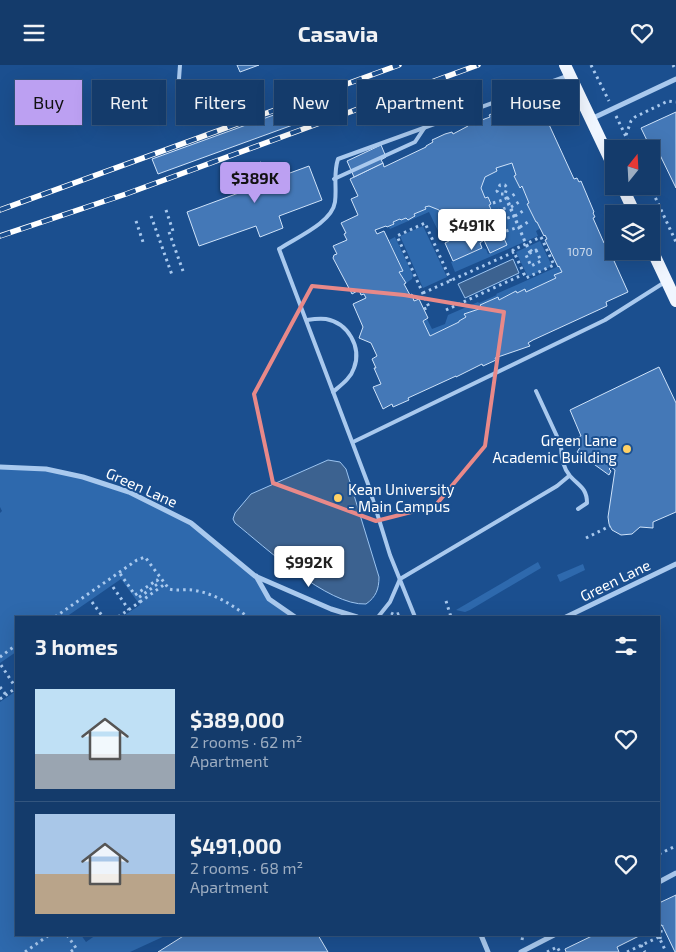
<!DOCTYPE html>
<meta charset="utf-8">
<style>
:root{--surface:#143b6b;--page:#1d4271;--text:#f1f3f6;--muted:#9dadc1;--line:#33557e;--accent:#bca0f2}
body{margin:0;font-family:"Exo 2",sans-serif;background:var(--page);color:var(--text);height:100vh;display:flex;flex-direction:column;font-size:19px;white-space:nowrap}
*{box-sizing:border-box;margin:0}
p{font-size:16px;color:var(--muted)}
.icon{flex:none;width:28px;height:28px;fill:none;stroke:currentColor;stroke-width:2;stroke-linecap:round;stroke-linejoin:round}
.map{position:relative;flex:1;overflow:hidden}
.panel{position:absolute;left:15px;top:551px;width:645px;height:320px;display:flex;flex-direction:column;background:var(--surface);border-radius:0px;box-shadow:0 5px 20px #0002,0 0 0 1px var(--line)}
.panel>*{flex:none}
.hud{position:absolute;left:15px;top:15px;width:646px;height:45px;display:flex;gap:10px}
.needle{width:32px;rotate:18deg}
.controls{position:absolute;left:605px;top:75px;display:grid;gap:10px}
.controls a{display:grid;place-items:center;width:55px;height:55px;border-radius:0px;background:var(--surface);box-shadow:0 5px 20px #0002,0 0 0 1px var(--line);font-size:25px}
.price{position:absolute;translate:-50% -42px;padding:0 11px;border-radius:5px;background:#fff;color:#222;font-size:16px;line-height:32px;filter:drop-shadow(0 1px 2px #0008)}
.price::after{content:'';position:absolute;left:50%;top:30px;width:15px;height:11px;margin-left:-8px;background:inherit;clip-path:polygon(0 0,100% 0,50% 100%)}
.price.on{background:var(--accent);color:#111}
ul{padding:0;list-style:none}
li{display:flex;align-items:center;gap:15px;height:125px;padding:0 20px}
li+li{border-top:1px solid var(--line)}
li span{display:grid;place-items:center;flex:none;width:140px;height:100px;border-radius:0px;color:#555}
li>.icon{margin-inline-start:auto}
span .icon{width:60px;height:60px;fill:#fffc;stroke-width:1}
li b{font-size:21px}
h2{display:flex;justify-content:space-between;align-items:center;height:60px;padding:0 20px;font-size:21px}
.pill{padding:0 18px;border-radius:0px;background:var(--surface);box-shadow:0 5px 20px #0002,0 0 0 1px var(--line);font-size:18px;line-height:45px}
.pill.on{background:var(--accent);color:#111}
header{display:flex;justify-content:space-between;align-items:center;height:65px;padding:0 20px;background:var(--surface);font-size:22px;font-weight:700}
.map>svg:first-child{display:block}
.green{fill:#2e69ad}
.water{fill:#3c6290;stroke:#9cc4f0}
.building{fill:#4478b7;stroke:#cfe3fa;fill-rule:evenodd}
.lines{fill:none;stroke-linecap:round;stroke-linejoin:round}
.path{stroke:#a9c9ee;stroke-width:3;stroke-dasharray:2.5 4;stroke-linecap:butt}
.service{stroke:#a9c9ee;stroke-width:4}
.minor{stroke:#a9c9ee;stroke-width:5}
.primary{stroke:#f0f6ff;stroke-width:12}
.rail-casing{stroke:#fff;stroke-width:5.5}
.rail{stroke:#1b4f8f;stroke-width:4;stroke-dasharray:11;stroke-linecap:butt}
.marked{fill:none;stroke:#e88989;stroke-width:4;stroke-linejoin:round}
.poi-dot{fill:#ffd166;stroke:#1b4f8f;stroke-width:2}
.labels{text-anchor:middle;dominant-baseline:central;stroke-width:4;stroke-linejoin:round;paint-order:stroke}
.number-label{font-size:12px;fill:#d0dded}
.poi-label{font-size:15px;fill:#fff;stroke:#1b4f8f;text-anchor:end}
.street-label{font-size:15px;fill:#fff;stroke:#1b4f8f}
</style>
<header><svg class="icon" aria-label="menu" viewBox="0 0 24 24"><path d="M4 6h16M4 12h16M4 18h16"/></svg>Casavia<svg class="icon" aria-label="heart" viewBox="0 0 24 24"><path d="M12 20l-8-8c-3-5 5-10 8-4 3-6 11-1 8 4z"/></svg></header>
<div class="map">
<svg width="676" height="887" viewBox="0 0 676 887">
<rect width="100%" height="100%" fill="#1b4f8f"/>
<!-- green -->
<g class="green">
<path d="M512,98L516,110L514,111L519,122L522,121L529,138L527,139L536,157H537L541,163L536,166L538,171L455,207L451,197L453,196L482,183L486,184L488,189L507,180L489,140L491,139L488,132L485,133L481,123L485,112L497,106L496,103Z"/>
<path d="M429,141L439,145L444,155L441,157L446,169L441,172L429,147L390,164L389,162L394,159L393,157L406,153L408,155L415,152L414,149Z"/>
<path d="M423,161L447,212L423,223L400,171Z"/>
<path d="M395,172L413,210L412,214L406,218L399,207L403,205L389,175Z"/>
<path d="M540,176L552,201L528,212L516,187Z"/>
<path d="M559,201L562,207L555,210L556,213L526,227L525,224L517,228L516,226L499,235L497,232L480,240L482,243L465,249L466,252L459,256V257L430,271L423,256L427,254L432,264L445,259L448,250L478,237L479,238L497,230L496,229Z"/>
<path d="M0,402L46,404L104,418L191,458L255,511L269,534L295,552H122L140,540L121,514L66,552H16V587L0,598V448L2,446L0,442Z"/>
<path d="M538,497L541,503L470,545L465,547L456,545Z"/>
<path d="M583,499L585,505L560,517L557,510Z"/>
<path d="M16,626V870H81L86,877L96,870H167L130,887H0V637Z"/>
</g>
<!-- water -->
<g class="water">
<path d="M513,194L519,208L465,233L458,219Z"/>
<path d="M328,395L340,397L346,404L379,512C379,524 376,532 366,539C328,541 265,482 235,458L233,454L235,448L251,429Z"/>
</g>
<!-- building -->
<g class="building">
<path d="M237,0H259L240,7Z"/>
<path d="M535,29L574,114L577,113L579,117L581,116L594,147L593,148L595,152L593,153L604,178H606L628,227L606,237L607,241L533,275L528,278L530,281L495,293L496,295L483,301L482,299L456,312V311L408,333L409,335L393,342L392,339L383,344L373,322L381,319L374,303H376L372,294L377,291L371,278L359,273L363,262L353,239L366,233L364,229L361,230L359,225L352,229L333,193L334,190L337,189L333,181L347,175L344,169L346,168L341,158L358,150L351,134L358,131L350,114L383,98L384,102L426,82V81L433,77L432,75L445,69L452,67L453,69L468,61V60L490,52L489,50ZM512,98L516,110L514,111L520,123L522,121L529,138L527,139L536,157H537L544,171L545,170L547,174L545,175L558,202L559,201L562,207L554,210L556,213L526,227L525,224L517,228L516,226L499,235L498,232L480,240L482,243L464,249L466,252L459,256V257L430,271L423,256L428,253L419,234L414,236L412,229L410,230L404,219L406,218L399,207L403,206L384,166L377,169L375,165L386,161L387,162L394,159L393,157L400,154L401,155L406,153L408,155L415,151L414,149L426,144L425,142L429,141L439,145L444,155L440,157L449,176L445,178L453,196L482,183L480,178L484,175L490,188L507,180L489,140L491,139L488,132L485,133L481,123L485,112L497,106L496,103Z"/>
<path d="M318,34L323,49L158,109L152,94Z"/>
<path d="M676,47V123L659,88L654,90L641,63Z"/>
<path d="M381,80L386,92L381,95L383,98L354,112L347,96Z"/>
<path d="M261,97L268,116L309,101L322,135L279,151L283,163L260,172L256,161L199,181L187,147L244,126L236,106Z"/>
<path d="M659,302L676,338V447L653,457V463L640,462L632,469L621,470L612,465L609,459L608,452L615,405L611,402L609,404L611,406L609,410L577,387L581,381L572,374L581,371L570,345Z"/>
<path d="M676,830V887H675L662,860L659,861V838Z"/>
<path d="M185,870H318L328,887H158Z"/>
<path d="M594,870H641L617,882L619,887H566L565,884Z"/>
</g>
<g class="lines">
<!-- path -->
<g class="path">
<path d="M591,0L609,36"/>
<path d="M673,0L674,2"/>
<path d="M616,51L632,84"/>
<path d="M626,70L631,56L635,52L668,36L676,37"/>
<path d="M650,121L676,177"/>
<path d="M507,134L518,127"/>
<path d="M493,138L506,134"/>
<path d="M511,142L522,135"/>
<path d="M166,145L173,166"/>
<path d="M497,146L509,142"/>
<path d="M151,151L172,210"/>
<path d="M515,151L526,144"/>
<path d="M501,155L514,151"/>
<path d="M136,156L143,177"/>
<path d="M520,162L531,155"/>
<path d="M506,166L519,162"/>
<path d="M169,167L183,206"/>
<path d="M541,172L554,200L526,213L513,185Z"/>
<path d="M536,185L541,196L531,201L526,190Z"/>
<path d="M530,188L504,129H499L497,126L500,120H505L507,123L505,129L526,179L532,187"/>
<path d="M423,228L514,187"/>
<path d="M424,244L429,242L397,171L425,158L451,216"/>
<path d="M446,245L524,209"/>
<path d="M586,473L610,461"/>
<path d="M113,522L129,545"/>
<path d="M446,536L451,552"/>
<path d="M92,537L103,552"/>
<path d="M140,537L165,519"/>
<path d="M391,548L395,550L400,548"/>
<path d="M71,551L72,552"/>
<path d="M55,552L137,495L145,492L169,524C176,526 185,524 192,525C214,528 231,539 248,552"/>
<path d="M118,552L140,537L138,533L159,518L157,515L135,530L119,507"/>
<path d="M0,592L16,580"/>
<path d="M1,600L16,623"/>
<path d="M0,622L6,630"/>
<path d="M0,634L16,623"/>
<path d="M659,789L676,781"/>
<path d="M67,870L76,883L70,887"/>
<path d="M660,874L662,860"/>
<path d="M522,875L523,870"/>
<path d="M641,880L645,887"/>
<path d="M25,887L49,870"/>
<path d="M547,887L557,882L560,887"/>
<path d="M627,887L659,872L666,887"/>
</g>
<!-- service -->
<g class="service">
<path d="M180,0L179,14L183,25"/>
<path d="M334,114L415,77L425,62"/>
<path d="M307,255C313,254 320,253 326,254C348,258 362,282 354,303C351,313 341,320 333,327"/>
<path d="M536,326L561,380C561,390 563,403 570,411C579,421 587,423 587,438L578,444"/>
<path d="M353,377L605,255L665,217"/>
<path d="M378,552L390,537L400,514L557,421L569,411"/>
<path d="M415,552L390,490L368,419L279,184C295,173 332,158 335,137C337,123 333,109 338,94L567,11"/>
</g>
<!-- minor -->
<g class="minor">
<path d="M591,54L676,14"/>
<path d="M0,402L46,404L83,412L129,427L191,458L255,511L331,544L357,552"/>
<path d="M256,511L269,534L295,552"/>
<path d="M566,552L676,499"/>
<path d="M659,817L676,808"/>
<path d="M481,870L488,887"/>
<path d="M521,887L554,870"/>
</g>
<!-- primary -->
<g class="primary">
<path d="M565,0L614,103"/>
<path d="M622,121L635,149"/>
<path d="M651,183L676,236"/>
</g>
<!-- rail casing -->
<g class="rail-casing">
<g id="rail">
<path d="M0,145L399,0"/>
<path d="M0,171L126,129L478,0"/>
</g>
</g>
<!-- rail -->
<use href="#rail" class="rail"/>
</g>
<!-- marked area -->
<path class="marked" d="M312,221L404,230L504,247L485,381L435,441L376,456L273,418L254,329Z"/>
<!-- markers -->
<g class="poi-dot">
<circle cx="627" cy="384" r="5"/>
<circle cx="338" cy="433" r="5"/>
</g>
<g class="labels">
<!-- number labels -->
<g class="number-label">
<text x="580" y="186">1070</text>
</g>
<!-- poi labels -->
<g class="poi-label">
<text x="617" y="375">Green Lane<tspan x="617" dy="17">Academic Building</tspan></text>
<text x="348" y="424" text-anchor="start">Kean University<tspan x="348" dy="17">- Main Campus</tspan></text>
</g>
<!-- street labels -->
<g class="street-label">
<text transform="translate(142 422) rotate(24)">Green Lane</text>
<text transform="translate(615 515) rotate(-26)">Green Lane</text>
</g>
</g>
</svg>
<div class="controls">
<a><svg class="needle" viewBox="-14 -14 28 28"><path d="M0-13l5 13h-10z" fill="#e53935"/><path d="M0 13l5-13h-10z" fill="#9dadc1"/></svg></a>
<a><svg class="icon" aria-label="layers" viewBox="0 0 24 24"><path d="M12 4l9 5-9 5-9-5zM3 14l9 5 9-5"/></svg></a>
</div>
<b class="price on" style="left:255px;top:139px">$389K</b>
<b class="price" style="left:472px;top:186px">$491K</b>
<b class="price" style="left:309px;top:523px">$992K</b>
<div class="hud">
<a class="pill on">Buy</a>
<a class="pill">Rent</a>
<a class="pill">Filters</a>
<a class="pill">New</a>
<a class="pill">Apartment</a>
<a class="pill">House</a>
</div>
<section class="panel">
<h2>3 homes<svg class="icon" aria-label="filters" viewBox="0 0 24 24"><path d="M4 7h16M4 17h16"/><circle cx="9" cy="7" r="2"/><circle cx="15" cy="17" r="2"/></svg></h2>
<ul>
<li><span style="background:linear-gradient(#bfe0f5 65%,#9aa5b1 0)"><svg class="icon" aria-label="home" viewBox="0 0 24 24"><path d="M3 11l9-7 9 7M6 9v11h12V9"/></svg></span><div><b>$389,000</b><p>2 rooms · 62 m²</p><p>Apartment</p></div><svg class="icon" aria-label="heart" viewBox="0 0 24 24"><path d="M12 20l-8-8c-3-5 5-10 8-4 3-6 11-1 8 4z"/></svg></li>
<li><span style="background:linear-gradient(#a9c7e8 60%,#b9a48a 0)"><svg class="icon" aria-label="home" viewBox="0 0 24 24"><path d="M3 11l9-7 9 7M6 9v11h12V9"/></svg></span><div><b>$491,000</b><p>2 rooms · 68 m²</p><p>Apartment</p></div><svg class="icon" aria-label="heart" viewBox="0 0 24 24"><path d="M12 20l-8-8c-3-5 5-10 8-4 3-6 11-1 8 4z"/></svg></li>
</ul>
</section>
</div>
